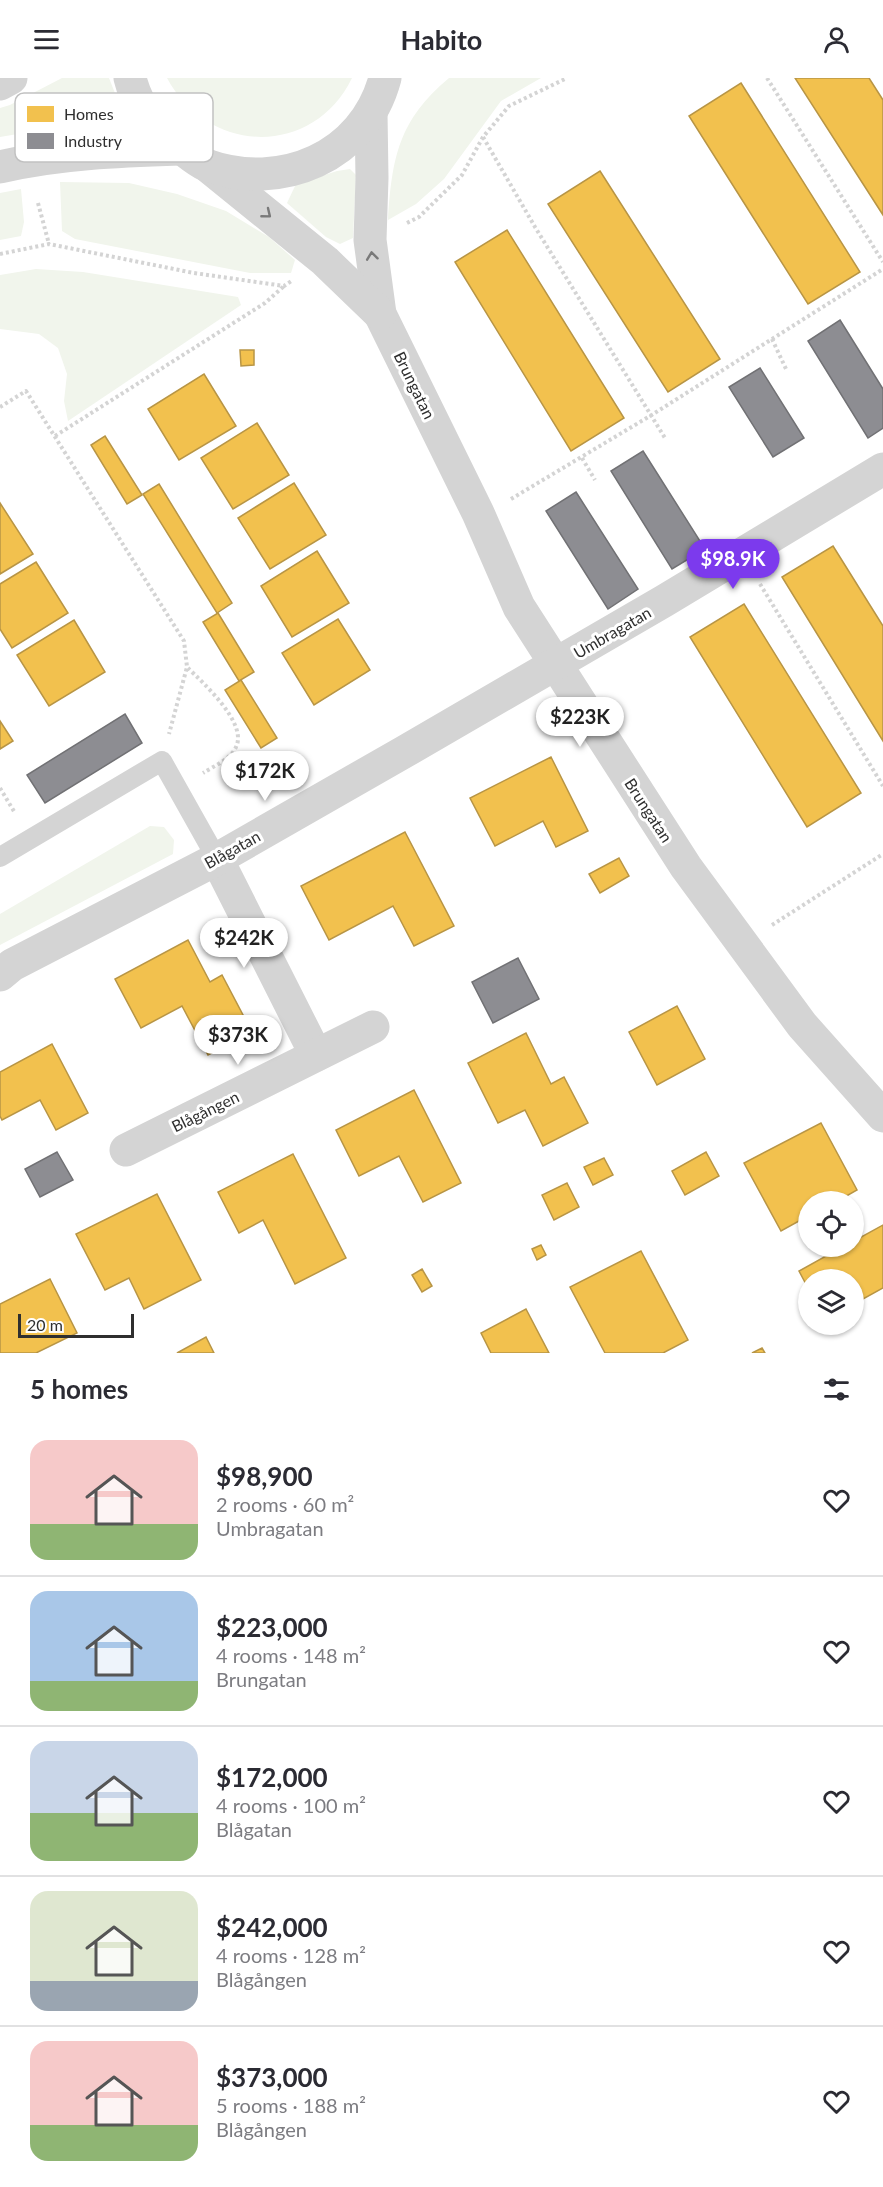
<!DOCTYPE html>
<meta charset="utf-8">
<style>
:root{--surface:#fff;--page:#f7f7f7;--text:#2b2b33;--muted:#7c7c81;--line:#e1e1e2;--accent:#7c3aed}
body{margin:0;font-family:Lato,sans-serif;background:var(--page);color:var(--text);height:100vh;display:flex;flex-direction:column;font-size:22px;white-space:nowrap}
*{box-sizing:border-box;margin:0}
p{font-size:20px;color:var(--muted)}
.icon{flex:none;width:33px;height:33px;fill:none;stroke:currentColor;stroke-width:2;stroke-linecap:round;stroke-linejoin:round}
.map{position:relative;height:1275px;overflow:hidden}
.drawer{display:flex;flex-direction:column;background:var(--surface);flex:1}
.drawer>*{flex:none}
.fabs{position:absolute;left:798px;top:1113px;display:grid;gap:12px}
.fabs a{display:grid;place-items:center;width:66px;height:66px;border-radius:50%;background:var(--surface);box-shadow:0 2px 4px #0004;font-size:30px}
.scale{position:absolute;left:18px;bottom:15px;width:116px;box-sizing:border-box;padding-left:6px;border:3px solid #2f2f2f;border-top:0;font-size:16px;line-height:21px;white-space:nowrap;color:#2f2f2f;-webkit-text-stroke:4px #fff;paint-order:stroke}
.price{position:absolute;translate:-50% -51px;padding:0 14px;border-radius:21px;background:#fff;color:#222;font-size:20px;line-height:39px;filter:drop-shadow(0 2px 3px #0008)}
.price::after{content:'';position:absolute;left:50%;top:36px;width:18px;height:14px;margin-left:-9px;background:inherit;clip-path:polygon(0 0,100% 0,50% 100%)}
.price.selected{background:var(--accent);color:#fff}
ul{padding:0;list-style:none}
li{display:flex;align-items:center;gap:18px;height:150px;padding:0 30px}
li+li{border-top:2px solid var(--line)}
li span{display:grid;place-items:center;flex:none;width:168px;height:120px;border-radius:18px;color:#555}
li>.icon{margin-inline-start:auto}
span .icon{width:72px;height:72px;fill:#fffc;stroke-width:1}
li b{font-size:26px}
h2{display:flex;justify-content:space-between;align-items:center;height:72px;padding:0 30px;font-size:26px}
header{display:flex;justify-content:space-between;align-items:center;height:78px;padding:0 30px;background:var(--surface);font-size:27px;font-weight:700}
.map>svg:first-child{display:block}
.green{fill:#f1f5ec}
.homes{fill:#f2c14e;stroke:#b89545;stroke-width:1.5}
.industry{fill:#8d8d92;stroke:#717174;stroke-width:1.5}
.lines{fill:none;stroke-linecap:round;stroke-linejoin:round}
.path{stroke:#d4d4d4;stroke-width:4;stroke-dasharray:3 3;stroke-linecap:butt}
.service{stroke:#d4d4d4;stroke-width:20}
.minor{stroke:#d4d4d4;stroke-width:33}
.tertiary{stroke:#d4d4d4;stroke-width:33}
.oneway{stroke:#797979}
.labels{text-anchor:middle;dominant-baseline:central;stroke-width:6;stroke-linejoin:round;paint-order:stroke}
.street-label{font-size:16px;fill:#2f2f2f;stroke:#fff}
.key{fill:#fff;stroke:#c1c1c1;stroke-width:1.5}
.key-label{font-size:16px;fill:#2f2f2f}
</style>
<header><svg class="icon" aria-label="menu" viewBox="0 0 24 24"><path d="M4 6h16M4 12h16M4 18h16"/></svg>Habito<svg class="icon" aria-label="person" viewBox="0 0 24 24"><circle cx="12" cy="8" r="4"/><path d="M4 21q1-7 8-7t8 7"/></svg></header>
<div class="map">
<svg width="883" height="1275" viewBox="0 0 883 1275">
<rect width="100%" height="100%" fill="#fff"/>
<!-- green -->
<g class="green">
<path d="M62,0H109L124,38L118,48L59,49L0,59V30L10,27Z"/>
<path d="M167,0H166H352C313,80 208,77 167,0Z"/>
<path d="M449,0H541L501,23L444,101L416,126L388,142C392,79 399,42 449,0Z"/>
<path d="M350,91L356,97L353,160L340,166L326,159L287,125L296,106L337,93Z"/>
<path d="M60,104L129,105L177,116L226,133L269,159L295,182L291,195H250L75,161L62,153Z"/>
<path d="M21,111L24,144L21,158L0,162V115Z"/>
<path d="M36,191L83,194L238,219L241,227L68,343L64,323L67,296L58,270L39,256L0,251V197Z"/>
<path d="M150,748L164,749L174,762L173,776L0,867V836Z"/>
</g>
<!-- homes -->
<g class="homes">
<path d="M795,0H869L883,22V137Z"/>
<path d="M741,5L860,194L808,226L689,38Z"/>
<path d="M600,93L720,281L668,314L548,126Z"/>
<path d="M507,152L624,340L571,373L455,184Z"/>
<path d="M240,272H254V287L241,288Z"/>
<path d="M204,296L236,348L179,382L148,331Z"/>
<path d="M257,345L289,397L233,431L201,380Z"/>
<path d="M105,358L142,417L127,426L91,367Z"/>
<path d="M294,405L326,457L270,491L238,440Z"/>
<path d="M159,406L232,525L217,535L143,416Z"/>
<path d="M0,425L33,476L0,496Z"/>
<path d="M833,468L883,548V663L782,499Z"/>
<path d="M317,473L349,525L292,559L261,508Z"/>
<path d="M36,484L68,535L12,570L0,551V506Z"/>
<path d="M744,526L861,715L807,749L690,559Z"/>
<path d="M218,535L254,594L239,603L203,544Z"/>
<path d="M338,541L370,592L314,627L282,575Z"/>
<path d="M74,542L105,594L49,628L17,577Z"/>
<path d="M241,602L277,660L261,670L225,612Z"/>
<path d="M0,643L13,663L0,671Z"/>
<path d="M551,679L588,753L556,769L543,743L495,768L470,720Z"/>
<path d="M405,754L454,848L414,868L393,828L329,862L301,808Z"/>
<path d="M619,780L629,798L600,815L589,796Z"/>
<path d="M188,862L210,904L222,897L252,954L208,977L182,928L141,950L115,901Z"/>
<path d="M677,928L705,981L657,1007L629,954Z"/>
<path d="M526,955L551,1006L564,999L588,1045L543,1068L525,1032L498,1045L468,985Z"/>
<path d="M52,966L88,1035L56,1052L40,1022L2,1042L0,1038V994Z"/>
<path d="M414,1012L461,1105L423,1124L399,1078L359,1098L336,1052Z"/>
<path d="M821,1045L857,1112L836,1124H808V1138L781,1153L744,1085Z"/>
<path d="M706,1074L719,1098L685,1117L672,1093Z"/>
<path d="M293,1076L346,1180L295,1206L263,1142L239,1155L218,1114Z"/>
<path d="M604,1080L613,1097L593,1107L584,1089Z"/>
<path d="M567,1105L579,1129L554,1142L542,1117Z"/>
<path d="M157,1116L201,1202L144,1231L129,1200L105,1212L76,1156Z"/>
<path d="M883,1147V1210L854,1226V1202H808V1210L799,1193L844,1168H854V1163Z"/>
<path d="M541,1167L546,1177L537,1182L532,1171Z"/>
<path d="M641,1173L688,1262L663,1275H605L570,1209Z"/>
<path d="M422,1191L432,1208L422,1214L412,1197Z"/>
<path d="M50,1201L77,1255L36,1275H0V1226Z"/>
<path d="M526,1231L549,1275H491L481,1255Z"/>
<path d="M206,1259L214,1275H177Z"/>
<path d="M762,1270L765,1275H752Z"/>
</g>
<!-- industry -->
<g class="industry">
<path d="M840,242L883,311V350L868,360L808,263Z"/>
<path d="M760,290L804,360L773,379L729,309Z"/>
<path d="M643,373L705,471L672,491L611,393Z"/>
<path d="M576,414L638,511L608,531L546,433Z"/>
<path d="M125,636L142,665L45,725L27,697Z"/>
<path d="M518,880L539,921L493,945L472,904Z"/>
<path d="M57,1074L73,1102L40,1119L25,1091Z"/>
</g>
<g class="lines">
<!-- path -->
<g class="path">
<path d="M767,0L883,184"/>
<path d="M483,59L535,149L665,360"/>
<path d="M38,125L49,166"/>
<path d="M407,145L419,139L462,97L483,59L509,28L567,0"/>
<path d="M0,176L49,166L194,195L284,208L293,202"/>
<path d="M772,261L786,291"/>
<path d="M0,329L26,313L184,563L187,589L169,656"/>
<path d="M55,358L265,225L284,208"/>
<path d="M582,380L595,402"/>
<path d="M511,421L650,338L883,191"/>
<path d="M760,506L883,708"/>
<path d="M188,590C203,605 248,645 236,669C231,681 214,688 203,695"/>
<path d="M0,710L15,735"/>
<path d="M772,847L883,776"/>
</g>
<!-- service -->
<path class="service" d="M0,779L162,683L217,781"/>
<!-- minor -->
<g class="minor">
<path d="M371,35L372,100L370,162L380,236L478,435L519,529L686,789L802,947L883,1038"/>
<path d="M205,86L325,183L380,236"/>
<path d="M217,781L316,977"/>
<path d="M0,897L12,887L217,781L404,674L664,523L883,391"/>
<path d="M126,1072L373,949"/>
</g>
<!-- tertiary -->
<g class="tertiary">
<path d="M130,0C137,29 155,52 180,69C188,75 197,83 206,87C281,114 364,79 385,0"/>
<path d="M0,6L11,0"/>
<path d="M0,89C59,75 122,73 182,71"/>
</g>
</g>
<!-- one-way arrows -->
<defs><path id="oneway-chevron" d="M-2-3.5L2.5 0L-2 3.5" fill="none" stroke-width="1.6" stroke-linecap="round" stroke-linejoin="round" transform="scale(1.5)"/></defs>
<g class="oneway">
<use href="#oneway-chevron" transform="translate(267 136) rotate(39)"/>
<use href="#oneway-chevron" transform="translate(372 178) rotate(-97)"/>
</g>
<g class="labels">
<!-- street labels -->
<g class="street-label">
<text transform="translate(415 307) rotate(64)">Brungatan</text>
<text transform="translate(612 554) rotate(-30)">Umbragatan</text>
<text transform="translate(649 732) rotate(57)">Brungatan</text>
<text transform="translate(232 771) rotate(-29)">Blågatan</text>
<text transform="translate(205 1033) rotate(-26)">Blågången</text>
</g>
</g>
<!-- legend -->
<rect x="15" y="15" width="198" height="69" rx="9" class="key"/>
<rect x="27" y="28" width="27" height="16" fill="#f2c14e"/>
<rect x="27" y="55" width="27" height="16" fill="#8d8d92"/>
<g class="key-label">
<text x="64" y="42">Homes</text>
<text x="64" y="69">Industry</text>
</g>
</svg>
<div class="fabs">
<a><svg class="icon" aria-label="locate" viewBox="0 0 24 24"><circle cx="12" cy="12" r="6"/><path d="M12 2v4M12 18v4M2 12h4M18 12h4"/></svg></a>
<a><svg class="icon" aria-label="layers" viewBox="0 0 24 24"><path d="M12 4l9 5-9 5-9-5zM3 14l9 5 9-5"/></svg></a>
</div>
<div class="scale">20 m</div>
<b class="price selected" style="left:733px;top:512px">$98.9K</b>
<b class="price" style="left:580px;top:670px">$223K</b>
<b class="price" style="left:265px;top:724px">$172K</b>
<b class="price" style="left:244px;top:891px">$242K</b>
<b class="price" style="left:238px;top:988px">$373K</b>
</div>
<section class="drawer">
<h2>5 homes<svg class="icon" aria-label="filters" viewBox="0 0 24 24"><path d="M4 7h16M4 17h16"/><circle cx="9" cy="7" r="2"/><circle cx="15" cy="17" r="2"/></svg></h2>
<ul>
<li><span style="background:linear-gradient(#f6c9c9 70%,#8fb573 0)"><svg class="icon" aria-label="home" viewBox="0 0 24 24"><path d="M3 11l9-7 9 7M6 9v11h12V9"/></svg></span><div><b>$98,900</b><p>2 rooms · 60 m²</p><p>Umbragatan</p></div><svg class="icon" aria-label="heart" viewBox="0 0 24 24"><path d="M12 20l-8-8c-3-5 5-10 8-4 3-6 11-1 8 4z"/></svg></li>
<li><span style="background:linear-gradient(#a9c7e8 75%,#8fb573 0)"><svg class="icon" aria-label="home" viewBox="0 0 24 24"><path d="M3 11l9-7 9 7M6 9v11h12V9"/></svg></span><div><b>$223,000</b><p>4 rooms · 148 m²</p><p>Brungatan</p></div><svg class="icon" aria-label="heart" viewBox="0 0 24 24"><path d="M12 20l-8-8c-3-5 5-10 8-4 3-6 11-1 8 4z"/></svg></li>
<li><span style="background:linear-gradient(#c9d6e8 60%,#8fb573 0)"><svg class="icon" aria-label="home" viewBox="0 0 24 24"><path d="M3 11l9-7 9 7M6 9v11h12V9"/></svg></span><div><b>$172,000</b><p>4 rooms · 100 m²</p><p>Blågatan</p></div><svg class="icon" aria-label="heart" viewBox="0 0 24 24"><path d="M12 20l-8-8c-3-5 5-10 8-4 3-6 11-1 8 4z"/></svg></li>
<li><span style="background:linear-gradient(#dfe7d0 75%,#9aa5b1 0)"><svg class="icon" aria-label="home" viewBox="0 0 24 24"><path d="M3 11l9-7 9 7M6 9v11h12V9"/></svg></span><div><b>$242,000</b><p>4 rooms · 128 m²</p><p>Blågången</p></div><svg class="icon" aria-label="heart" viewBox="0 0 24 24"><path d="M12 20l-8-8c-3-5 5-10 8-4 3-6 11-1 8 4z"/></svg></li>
<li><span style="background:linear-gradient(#f6c9c9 70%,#8fb573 0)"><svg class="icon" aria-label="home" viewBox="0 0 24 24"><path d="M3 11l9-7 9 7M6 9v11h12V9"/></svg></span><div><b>$373,000</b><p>5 rooms · 188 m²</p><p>Blågången</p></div><svg class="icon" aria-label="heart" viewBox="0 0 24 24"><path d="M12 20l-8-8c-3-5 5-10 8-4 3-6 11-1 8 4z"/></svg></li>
</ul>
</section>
